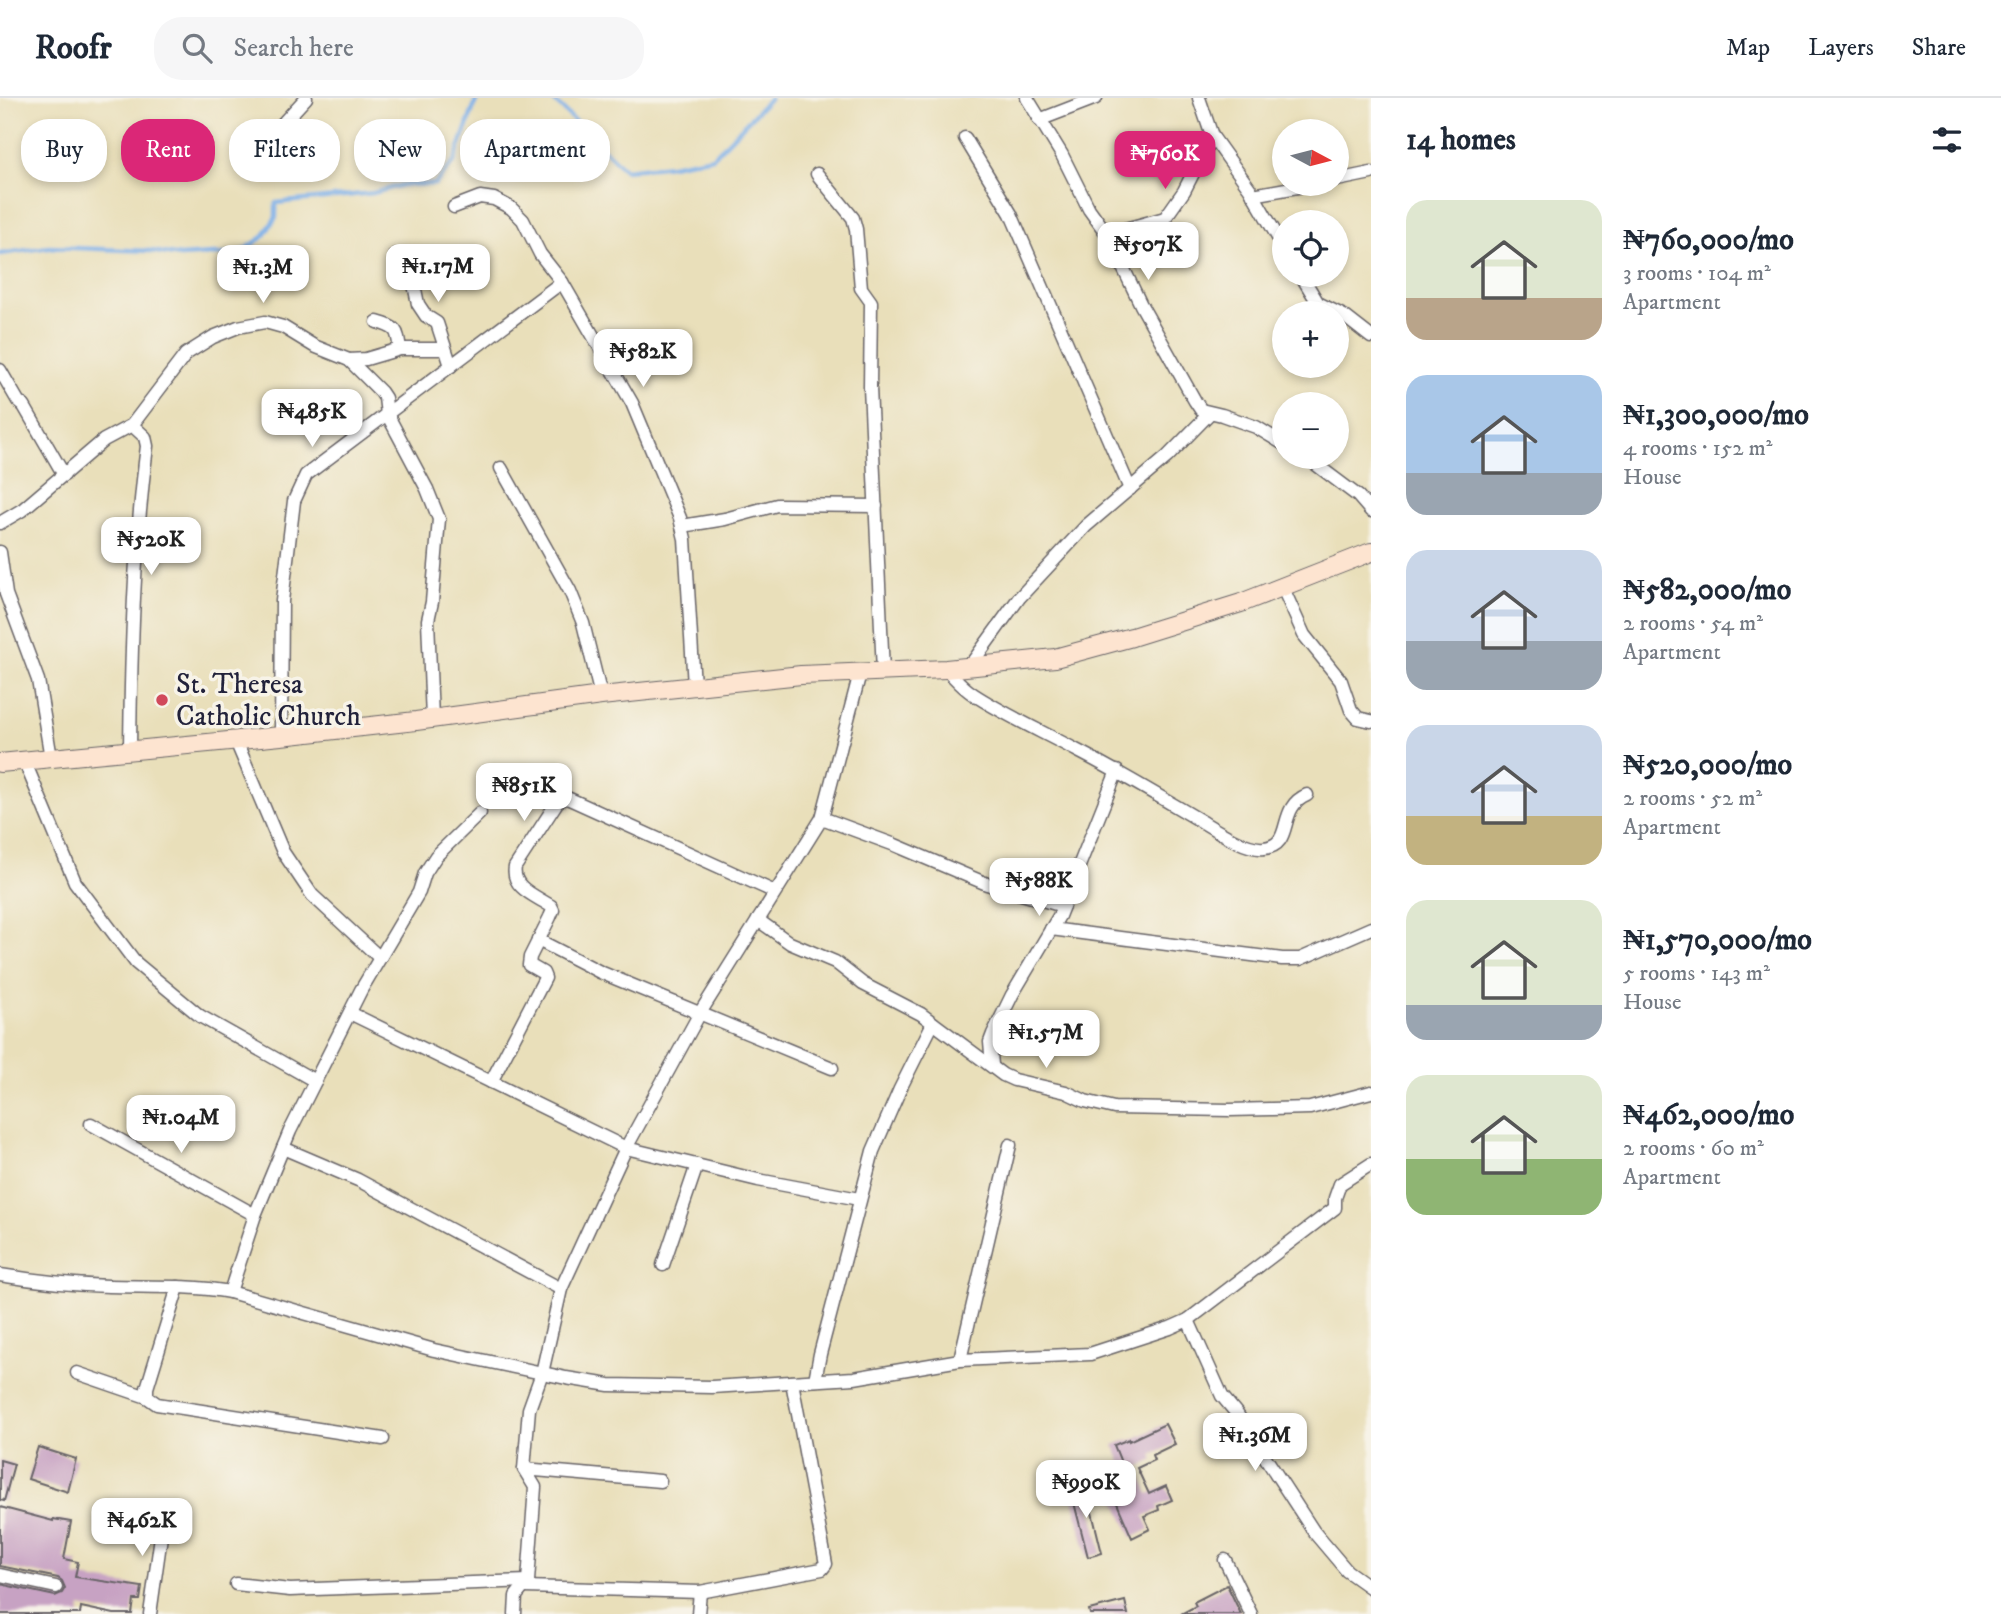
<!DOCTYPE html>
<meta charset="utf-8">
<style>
:root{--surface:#fff;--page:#f6f6f7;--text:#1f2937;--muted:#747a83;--line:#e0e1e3;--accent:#db2777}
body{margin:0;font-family:"IM FELL DW Pica",serif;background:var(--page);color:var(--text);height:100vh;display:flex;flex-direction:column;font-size:26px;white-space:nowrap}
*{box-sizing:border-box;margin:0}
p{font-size:23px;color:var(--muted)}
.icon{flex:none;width:38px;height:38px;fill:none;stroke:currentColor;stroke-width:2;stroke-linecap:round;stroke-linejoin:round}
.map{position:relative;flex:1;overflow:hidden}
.side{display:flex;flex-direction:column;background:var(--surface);width:630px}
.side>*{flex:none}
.hud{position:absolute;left:21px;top:21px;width:665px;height:63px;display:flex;gap:14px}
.needle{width:46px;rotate:97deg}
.buttons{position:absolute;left:1272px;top:21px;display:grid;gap:14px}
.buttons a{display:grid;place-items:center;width:77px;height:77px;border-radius:50%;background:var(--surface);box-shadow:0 4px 10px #0003;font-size:35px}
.price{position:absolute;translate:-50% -60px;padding:0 16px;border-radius:14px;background:#fff;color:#222;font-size:23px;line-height:46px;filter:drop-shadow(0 2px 4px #0008)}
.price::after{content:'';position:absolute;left:50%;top:42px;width:21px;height:16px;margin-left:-10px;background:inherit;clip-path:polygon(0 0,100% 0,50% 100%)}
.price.active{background:var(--accent);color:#fff}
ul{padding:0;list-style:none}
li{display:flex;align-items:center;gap:21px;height:175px;padding:0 35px}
li span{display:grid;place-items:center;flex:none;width:196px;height:140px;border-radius:21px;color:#555}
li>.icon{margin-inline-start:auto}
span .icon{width:84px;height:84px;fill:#fffc;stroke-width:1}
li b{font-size:30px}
h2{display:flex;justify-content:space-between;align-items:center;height:84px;padding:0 35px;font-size:30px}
.chip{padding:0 24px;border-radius:28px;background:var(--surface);box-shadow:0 4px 10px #0003;font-size:24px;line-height:63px}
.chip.active{background:var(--accent);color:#fff}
header{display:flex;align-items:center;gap:42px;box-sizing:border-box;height:98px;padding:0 35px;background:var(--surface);border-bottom:2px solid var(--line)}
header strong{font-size:33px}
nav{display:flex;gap:38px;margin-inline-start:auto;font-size:24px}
.search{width:490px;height:63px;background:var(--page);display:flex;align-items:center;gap:18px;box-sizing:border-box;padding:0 24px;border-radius:28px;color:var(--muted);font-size:26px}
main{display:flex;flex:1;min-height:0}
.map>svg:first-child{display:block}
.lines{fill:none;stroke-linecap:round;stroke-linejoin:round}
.stream{stroke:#7bafe8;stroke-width:4.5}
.building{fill:#c7a2c3}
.street-casing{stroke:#686467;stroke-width:15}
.secondary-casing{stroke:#686467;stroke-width:20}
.street{stroke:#fff;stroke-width:12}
.secondary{stroke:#fde4d0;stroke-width:18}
.poi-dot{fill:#d1495b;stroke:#f7f3e8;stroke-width:2.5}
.labels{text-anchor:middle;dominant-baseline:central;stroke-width:7;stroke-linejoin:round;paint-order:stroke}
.poi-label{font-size:28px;fill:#22223b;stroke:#f7f3e8;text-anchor:start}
</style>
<header>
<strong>Roofr</strong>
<div class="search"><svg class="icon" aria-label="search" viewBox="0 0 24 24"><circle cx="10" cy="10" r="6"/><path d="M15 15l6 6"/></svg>Search here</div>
<nav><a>Map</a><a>Layers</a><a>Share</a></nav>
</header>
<main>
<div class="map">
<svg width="1371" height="1516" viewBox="0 0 1371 1516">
<rect width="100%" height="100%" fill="#f7f3e8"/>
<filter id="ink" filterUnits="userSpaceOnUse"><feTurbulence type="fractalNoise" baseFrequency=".0143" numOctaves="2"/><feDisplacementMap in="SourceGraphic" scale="14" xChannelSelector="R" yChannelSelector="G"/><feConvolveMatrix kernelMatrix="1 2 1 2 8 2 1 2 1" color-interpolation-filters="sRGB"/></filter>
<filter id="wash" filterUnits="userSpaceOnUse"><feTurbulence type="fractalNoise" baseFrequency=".00686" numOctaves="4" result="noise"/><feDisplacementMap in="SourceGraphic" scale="28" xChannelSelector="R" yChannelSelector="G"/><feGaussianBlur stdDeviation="1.57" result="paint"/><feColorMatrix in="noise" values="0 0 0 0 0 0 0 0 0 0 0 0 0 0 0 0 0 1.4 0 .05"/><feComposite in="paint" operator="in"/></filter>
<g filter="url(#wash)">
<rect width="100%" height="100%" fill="#e9dfba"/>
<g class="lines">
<!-- stream -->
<g class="stream">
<path d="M551,0L625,72L671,67L713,59L770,0"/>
<path d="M0,156L49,149L151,153L180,158L214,156L236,157L263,139L276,119V105L373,95L402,87L435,86L454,64L477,0"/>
</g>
</g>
<g id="blocks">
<!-- building -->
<g class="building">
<path d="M1165,1326L1175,1346L1152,1357L1154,1362L1137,1370L1149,1396L1166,1388L1172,1402L1158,1408L1159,1412L1144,1418L1150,1431L1132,1440L1110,1389L1128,1382L1114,1347L1129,1341V1343Z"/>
<path d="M38,1349L76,1361L68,1394L28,1381Z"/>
<path d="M0,1362L14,1366L4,1403L0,1402Z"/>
<path d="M1085,1386L1102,1455L1088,1459L1070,1389Z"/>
<path d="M0,1409L53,1423V1421L71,1424L64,1461L78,1464L75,1479L142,1489L140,1502H134L132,1516H114L81,1509L80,1516H0V1486L55,1498L62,1495L65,1490L62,1483L58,1480L0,1468Z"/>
<path d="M1227,1487L1241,1516H1181L1196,1508L1194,1504Z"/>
<path d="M1125,1503L1128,1516H1090L1089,1512Z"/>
</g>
</g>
</g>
<g filter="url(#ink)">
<use href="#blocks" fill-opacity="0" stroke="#686467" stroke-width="2"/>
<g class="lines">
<!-- street casing -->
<g class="street-casing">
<g id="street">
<path d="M1027,0L1062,57L1089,111L1107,136L1141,207L1195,303L1201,312L1222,317L1256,329L1284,346"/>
<path d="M1199,0L1212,38L1250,91L1284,150"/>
<path d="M1039,22L1096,0"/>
<path d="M965,40L1011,116L1130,391"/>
<path d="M249,62L306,0"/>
<path d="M817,76L853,120L856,131L861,190L871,204L870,289L883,574"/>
<path d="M1337,82L1371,75"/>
<path d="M1253,97L1314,86"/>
<path d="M454,109L480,99L494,101L511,110L523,122L540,156L562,184L632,305L680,420L685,441L694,588"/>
<path d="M1107,136L1165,120L1184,93L1212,38"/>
<path d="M396,157L403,169L411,172L418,206L426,218L437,225L451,268"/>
<path d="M1301,177L1318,205L1344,218L1371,239"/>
<path d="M377,224C397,230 397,231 400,251"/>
<path d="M349,262L366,261L400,251H445"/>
<path d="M0,272L18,303L24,308L64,377"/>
<path d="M1306,359L1358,398L1371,413"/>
<path d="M501,370L570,493L583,525L601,598"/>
<path d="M0,425L22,412L104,342L132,327L186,256L213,239L238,229L265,224L283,229L314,248L349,262L381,294L385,300L387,316L427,391L439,421L432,504L428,522L432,621"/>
<path d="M682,428L725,421L777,407L876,408"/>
<path d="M0,454L6,496L38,582L51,660"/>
<path d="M1282,488L1304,537L1341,583L1351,612L1358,620L1371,623"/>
<path d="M969,569L1019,500L1086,428L1167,359L1210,315"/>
<path d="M946,571C955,580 963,590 973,596C1005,617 1043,634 1076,652C1119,674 1160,699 1201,723C1216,732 1246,752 1264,750C1295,747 1276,710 1307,697"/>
<path d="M281,638L282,503L294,403L306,377L562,184"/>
<path d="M236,643L283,754L312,797L380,860"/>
<path d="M130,653C131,550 134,449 147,348L145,339L132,327"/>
<path d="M24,662L75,784L136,865L200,918L315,983"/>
<path d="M822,720L895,747L987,786L1063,808"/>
<path d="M758,822L790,845L835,864L863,886L921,916L1003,977L1014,982L1066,994L1085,1003L1114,1010L1230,1012L1310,1010L1371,994"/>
<path d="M1051,831L1282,861H1300L1371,830"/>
<path d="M538,842L600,874L832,970"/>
<path d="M350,915L626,1050L758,1082L859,1101"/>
<path d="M992,967L990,944L993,936L1012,897L1059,818L1117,673"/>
<path d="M491,984L545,880L543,875L529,867L530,859L550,819L553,812L551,808C536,798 511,790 515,769L558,703L567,700L574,703L775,794"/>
<path d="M91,1026L255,1117"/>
<path d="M283,1050L358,1082L561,1191"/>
<path d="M663,1167L697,1067"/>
<path d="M0,1177C36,1183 73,1187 109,1188C149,1189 190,1187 230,1194L434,1252L566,1280L609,1287L712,1289L854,1280L960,1262L1090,1256L1170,1230L1188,1222L1335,1110V1100L1340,1086L1371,1066"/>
<path d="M178,1189L147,1290V1299L157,1306L383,1341"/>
<path d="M230,1194L255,1117L290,1033L361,892L419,794L425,775L436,758L480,715"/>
<path d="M1188,1222L1222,1298L1237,1316L1314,1434L1347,1473L1371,1490"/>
<path d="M960,1262L1010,1047"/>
<path d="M77,1275L147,1299"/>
<path d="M815,1282L820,1256L873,1053L900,991L933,925"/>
<path d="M524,1371L660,1383"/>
<path d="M1225,1462L1251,1516"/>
<path d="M0,1477L56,1489"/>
<path d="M236,1486L290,1492L315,1491L528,1483"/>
<path d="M525,1489L700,1494L822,1471L826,1466L792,1284"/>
<path d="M150,1516L165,1410"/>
<path d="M515,1516L516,1498L528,1483L535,1389L524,1371L529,1311L542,1275L561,1191L626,1050L700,915L822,720L860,575"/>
<path d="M698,1516L700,1494"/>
</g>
</g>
<!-- secondary casing -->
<g class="secondary-casing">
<path id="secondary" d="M0,665L281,638L416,623L601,598L801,577L946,571L1055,560L1132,539L1241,505L1371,454"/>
</g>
<!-- street -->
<use href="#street" class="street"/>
<!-- secondary -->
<use href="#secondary" class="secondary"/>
</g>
</g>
<!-- markers -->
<circle class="poi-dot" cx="162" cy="602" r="7"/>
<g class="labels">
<!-- poi labels -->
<g class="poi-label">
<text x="176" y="586">St. Theresa<tspan x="176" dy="32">Catholic Church</tspan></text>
</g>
</g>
</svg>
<div class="buttons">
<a><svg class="needle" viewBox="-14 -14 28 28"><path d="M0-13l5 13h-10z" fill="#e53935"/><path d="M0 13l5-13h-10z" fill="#747a83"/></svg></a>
<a><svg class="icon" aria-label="locate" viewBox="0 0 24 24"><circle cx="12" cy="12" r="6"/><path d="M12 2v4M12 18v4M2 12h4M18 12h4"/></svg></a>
<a>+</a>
<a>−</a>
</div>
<b class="price active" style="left:1165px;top:93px">₦760K</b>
<b class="price" style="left:1148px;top:184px">₦507K</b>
<b class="price" style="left:438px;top:206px">₦1.17M</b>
<b class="price" style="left:263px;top:207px">₦1.3M</b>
<b class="price" style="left:643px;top:291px">₦582K</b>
<b class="price" style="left:312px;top:351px">₦485K</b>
<b class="price" style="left:151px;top:479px">₦520K</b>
<b class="price" style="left:524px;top:725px">₦851K</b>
<b class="price" style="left:1039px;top:820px">₦588K</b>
<b class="price" style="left:1046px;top:972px">₦1.57M</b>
<b class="price" style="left:181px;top:1057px">₦1.04M</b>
<b class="price" style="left:1255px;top:1375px">₦1.36M</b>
<b class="price" style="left:1086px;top:1422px">₦990K</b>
<b class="price" style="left:142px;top:1460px">₦462K</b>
<div class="hud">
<a class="chip">Buy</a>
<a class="chip active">Rent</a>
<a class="chip">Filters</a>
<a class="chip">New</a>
<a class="chip">Apartment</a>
</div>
</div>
<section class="side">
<h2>14 homes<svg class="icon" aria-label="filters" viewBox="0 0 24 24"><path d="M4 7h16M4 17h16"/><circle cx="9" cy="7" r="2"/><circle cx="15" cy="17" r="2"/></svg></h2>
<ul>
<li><span style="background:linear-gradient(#dfe7d0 70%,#b9a48a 0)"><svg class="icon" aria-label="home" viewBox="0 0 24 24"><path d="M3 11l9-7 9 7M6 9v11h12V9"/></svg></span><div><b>₦760,000/mo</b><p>3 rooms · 104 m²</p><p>Apartment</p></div></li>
<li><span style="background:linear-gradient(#a9c7e8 70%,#9aa5b1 0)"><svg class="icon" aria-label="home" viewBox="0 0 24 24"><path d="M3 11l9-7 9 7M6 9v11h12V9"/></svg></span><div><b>₦1,300,000/mo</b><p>4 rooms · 152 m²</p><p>House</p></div></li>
<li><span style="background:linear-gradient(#c9d6e8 65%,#9aa5b1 0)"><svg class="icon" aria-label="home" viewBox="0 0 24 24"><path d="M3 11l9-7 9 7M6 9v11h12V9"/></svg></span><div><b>₦582,000/mo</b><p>2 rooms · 54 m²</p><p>Apartment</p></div></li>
<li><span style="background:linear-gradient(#c9d6e8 65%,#c2b280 0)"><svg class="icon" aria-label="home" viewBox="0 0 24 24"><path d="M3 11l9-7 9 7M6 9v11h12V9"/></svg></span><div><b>₦520,000/mo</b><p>2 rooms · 52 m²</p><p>Apartment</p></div></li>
<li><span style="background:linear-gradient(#dfe7d0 75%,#9aa5b1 0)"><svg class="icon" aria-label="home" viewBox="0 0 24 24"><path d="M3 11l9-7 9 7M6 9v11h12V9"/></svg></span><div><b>₦1,570,000/mo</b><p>5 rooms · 143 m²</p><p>House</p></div></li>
<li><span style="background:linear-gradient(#dfe7d0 60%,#8fb573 0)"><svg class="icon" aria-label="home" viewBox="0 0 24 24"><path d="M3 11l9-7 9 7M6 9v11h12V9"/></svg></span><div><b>₦462,000/mo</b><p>2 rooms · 60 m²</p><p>Apartment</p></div></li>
</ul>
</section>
</main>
